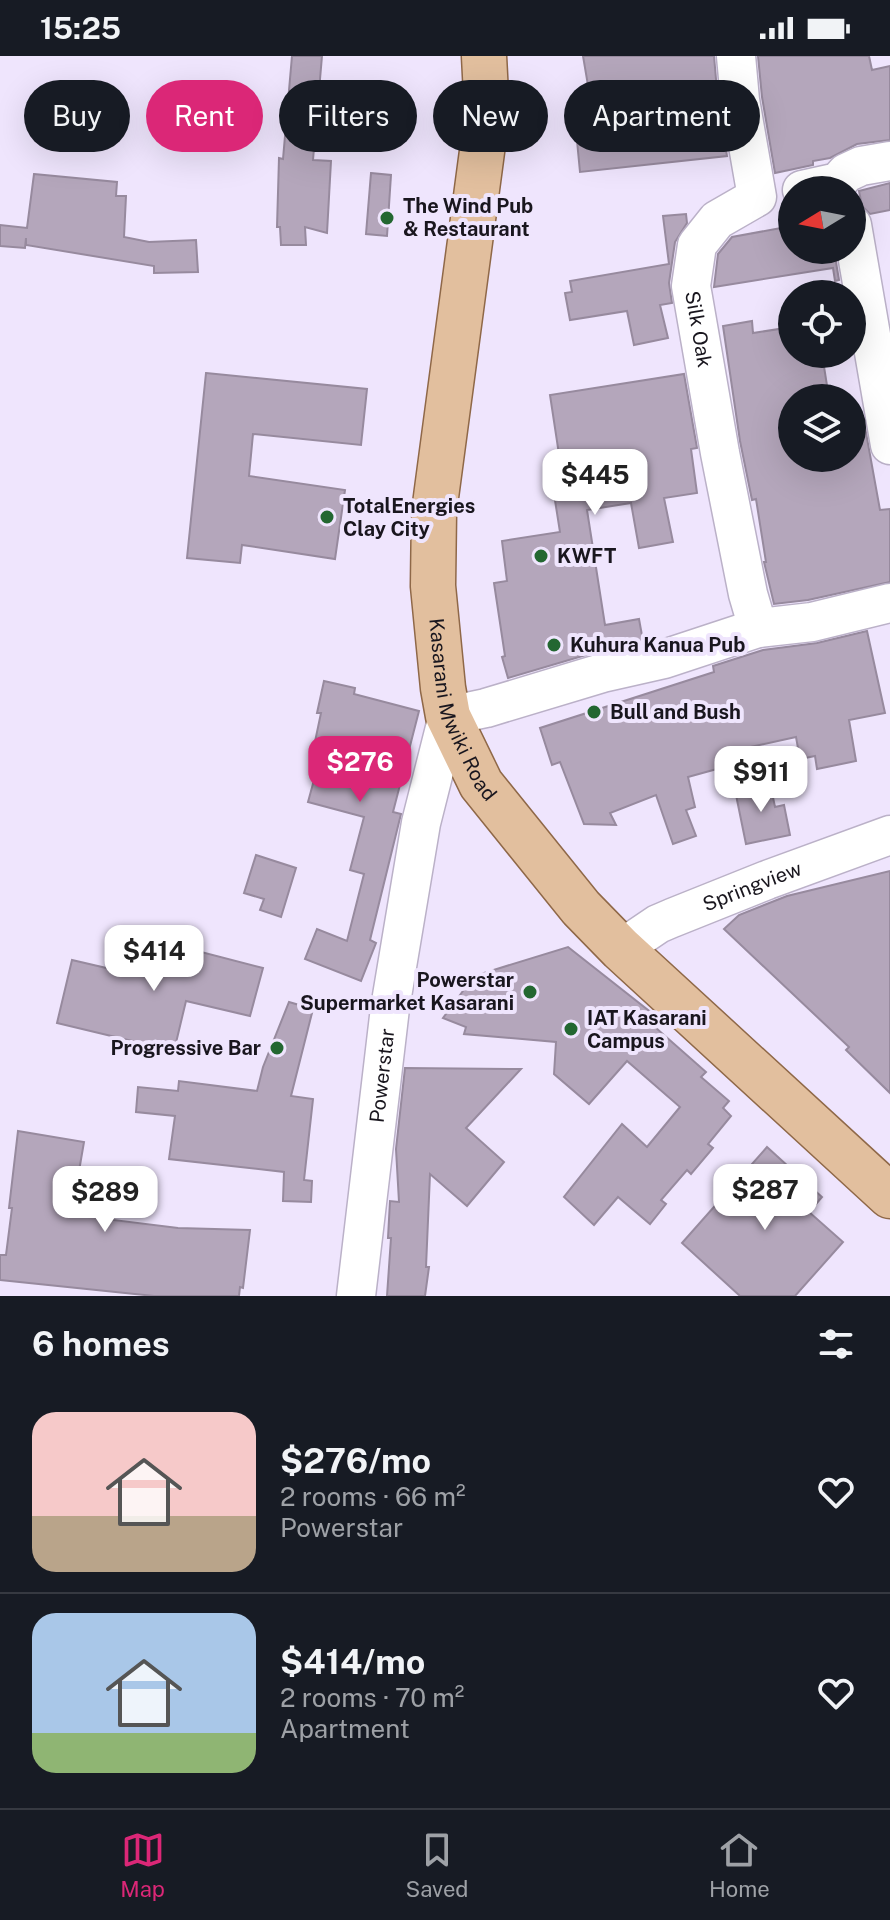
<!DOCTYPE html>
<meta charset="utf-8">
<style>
:root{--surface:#171b24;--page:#242831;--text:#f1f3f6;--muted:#9ea1a6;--line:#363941;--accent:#db2777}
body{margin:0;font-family:"Public Sans",sans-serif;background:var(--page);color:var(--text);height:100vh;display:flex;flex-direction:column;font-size:30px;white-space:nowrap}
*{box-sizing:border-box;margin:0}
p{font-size:26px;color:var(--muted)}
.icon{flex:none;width:44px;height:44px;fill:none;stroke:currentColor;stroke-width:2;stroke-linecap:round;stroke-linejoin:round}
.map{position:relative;height:1240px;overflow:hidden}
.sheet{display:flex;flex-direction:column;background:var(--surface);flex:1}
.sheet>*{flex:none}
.top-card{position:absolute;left:24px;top:24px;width:842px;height:72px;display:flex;gap:16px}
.needle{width:52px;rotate:260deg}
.fabs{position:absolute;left:778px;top:120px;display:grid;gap:16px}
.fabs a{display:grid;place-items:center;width:88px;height:88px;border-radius:50%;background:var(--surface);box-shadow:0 8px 32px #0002;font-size:40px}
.price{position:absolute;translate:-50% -68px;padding:0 18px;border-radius:16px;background:#fff;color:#222;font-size:26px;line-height:52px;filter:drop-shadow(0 2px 4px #0008)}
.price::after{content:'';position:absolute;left:50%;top:48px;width:24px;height:18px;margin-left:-12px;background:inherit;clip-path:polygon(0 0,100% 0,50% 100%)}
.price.selected{background:var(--accent);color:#fff}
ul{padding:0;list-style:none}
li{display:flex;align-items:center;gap:24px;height:200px;padding:0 32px}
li+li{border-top:2px solid var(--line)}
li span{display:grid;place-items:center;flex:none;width:224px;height:160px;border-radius:24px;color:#555}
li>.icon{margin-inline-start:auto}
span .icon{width:96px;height:96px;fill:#fffc;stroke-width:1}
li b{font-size:34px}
h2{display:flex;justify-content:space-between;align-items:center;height:96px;padding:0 32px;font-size:34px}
.pill{padding:0 28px;border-radius:36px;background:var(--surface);box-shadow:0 8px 32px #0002;font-size:28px;line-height:72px}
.pill.selected{background:var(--accent);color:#fff}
.status{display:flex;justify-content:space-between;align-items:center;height:56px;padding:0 40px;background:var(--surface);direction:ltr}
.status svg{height:22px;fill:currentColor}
.dock{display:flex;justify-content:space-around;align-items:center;height:112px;border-top:2px solid var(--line);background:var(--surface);font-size:22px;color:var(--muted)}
.dock a{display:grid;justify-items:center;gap:4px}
.dock .selected{color:var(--accent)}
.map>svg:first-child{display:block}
.building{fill:#b4a6bb;stroke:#978a9e;stroke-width:2}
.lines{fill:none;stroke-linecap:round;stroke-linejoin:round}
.minor-casing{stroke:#bbb1c8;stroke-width:41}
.major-casing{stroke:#8f6848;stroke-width:47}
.minor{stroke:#fff;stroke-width:38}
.major{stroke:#e2bf9e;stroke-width:44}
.poi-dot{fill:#236731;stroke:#efe5fd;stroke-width:3}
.labels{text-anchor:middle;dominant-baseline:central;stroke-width:8;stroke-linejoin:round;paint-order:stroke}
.poi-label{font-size:20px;font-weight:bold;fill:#19161e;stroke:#efe5fd;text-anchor:start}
.street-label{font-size:20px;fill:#19161e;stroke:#efe5fd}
</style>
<div class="status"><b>15:25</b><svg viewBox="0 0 49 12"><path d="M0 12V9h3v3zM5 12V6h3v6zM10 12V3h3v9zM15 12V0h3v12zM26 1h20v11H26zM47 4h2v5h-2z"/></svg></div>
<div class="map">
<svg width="890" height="1240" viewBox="0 0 890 1240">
<rect width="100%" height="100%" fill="#efe5fd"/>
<!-- building -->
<g class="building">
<path d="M292,0H322L313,104L331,105L327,177L305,171L306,189H281L280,171H277L279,102L283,103Z"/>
<path d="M583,0H714L718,46L727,100L580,116L573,43L590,41Z"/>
<path d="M758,0H869L872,14L890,10V84L857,88L830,102L813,105V109L775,117L762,41Z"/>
<path d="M371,117L391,119L387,180L366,178Z"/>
<path d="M34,118L117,126L116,140H126L124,181L149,186L196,184L198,216L154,217V210L26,189V182L25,192L0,190V169L27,172Z"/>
<path d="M890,127V154L870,158L862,150L859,135Z"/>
<path d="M686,158L687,167L675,186L669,227L672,247L660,249L668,282L634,289L627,255L570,264L565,237L572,236L570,225L669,208L663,160Z"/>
<path d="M792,170V194H834L839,224L835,225L833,212L714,231L718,198L732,181Z"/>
<path d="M752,265L753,277L792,271V298H822L829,342H792V402H852V361L863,360L880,454L890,453V526L808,544L774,548L764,506H766L756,443L752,444L740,385L723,270Z"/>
<path d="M206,317L367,333L361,389L253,378L249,420L345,434L335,503L242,489L240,507L187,502Z"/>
<path d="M684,318L697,392L691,393L697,437L664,442L673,486L639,492L631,447L587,454L605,569L639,563L643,585L596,596L508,622L502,601L505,600L494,527L507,525L502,485L560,476L551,419L562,418L550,339Z"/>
<path d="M867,575L885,657L849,664L856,705L817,713L815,700L800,703L796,681L732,695L735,708L688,721L695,751L686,754L696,780L673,788L656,739L610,757L616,769L584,768L560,706L552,709L540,672L714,616L713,610L763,594L817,587Z"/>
<path d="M324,625L355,632L354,638L419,655L393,756L401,758L370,884L376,887L361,925L305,903L317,873L347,885L364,818L350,814L364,761L308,746L320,702L312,700L321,657H317Z"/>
<path d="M770,727L775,751L784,749L790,779L746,788L735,734Z"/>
<path d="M256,799L296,812L281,861L260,854L264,843L244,837Z"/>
<path d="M890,815V1037L846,994L849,991L724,873L739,859L787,840Z"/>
<path d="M121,887L181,899L182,891L263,912L250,960L186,945L174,995L57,967L72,904L115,914Z"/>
<path d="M568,891L662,965L656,972L706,1016L701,1021L729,1045L723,1052L731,1060L708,1088L713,1092L691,1118L687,1114L661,1144L666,1148L650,1168L618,1141L594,1169L564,1141L622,1068L647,1091L680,1051L627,1005L589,1048L554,1018L556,986L464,978L466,971L443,962L474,920Z"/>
<path d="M289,946L313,953L291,1040L313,1043L304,1124L312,1125L311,1146L283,1145L284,1116L169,1103L175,1060L136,1056L138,1031L178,1035L179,1025L257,1035L263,1011Z"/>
<path d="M405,1012L521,1013L466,1072L504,1106L467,1150L430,1118L426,1211H429L425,1240H387L391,1182H388L390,1145L399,1146L396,1093Z"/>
<path d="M18,1075L84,1086L79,1115L119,1120L113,1164L178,1172L250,1174L243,1232L240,1231L239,1240H154L0,1224V1199H6L12,1152H9Z"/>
<path d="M767,1091L822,1141L809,1156L843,1186L795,1240H740L682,1187Z"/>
</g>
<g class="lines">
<!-- minor casing -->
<g class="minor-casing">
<g id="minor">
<path id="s1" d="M736,0L740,44L757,141L717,164L697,189L691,230L720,397L748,538L758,572"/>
<path d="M802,134L838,126L846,117L861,110L890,105"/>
<path d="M852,169L890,389"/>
<path id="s2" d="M621,893L658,868L672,862L767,824L890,779"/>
<path id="s3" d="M356,1240L390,952L421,767L448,660L486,652L602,617L664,603L758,572L812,566L890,547"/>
</g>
</g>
<!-- major casing -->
<g class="major-casing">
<g id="major">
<path id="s4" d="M484,0L487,58L434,456L433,530L443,632L448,660L481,728L581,852L621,893L890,1140"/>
</g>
</g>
<!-- minor -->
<use href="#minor" class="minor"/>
<!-- major -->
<use href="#major" class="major"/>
</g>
<!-- markers -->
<g class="poi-dot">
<circle cx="387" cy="162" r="8"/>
<circle cx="327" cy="461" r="8"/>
<circle cx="541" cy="500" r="8"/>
<circle cx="554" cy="589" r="8"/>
<circle cx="594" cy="656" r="8"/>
<circle cx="530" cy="936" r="8"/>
<circle cx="571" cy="973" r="8"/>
<circle cx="277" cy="992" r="8"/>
</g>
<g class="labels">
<!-- poi labels -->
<g class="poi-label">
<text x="403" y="150">The Wind Pub<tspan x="403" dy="23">&amp; Restaurant</tspan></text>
<text x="343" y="450">TotalEnergies<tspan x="343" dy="23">Clay City</tspan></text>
<text x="557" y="500">KWFT</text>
<text x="570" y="589">Kuhura Kanua Pub</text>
<text x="610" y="656">Bull and Bush</text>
<text x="514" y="924" text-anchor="end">Powerstar<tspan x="514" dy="23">Supermarket Kasarani</tspan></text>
<text x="587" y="962">IAT Kasarani<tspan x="587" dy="23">Campus</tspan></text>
<text x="261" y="992" text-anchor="end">Progressive Bar</text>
</g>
<!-- street labels -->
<g class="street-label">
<text stroke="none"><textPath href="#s1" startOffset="306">Silk Oak</textPath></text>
<text stroke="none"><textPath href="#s4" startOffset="662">Kasarani Mwiki Road</textPath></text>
<text stroke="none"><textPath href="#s2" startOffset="146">Springview</textPath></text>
<text stroke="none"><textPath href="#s3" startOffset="222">Powerstar</textPath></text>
</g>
</g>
</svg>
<div class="fabs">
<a><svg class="needle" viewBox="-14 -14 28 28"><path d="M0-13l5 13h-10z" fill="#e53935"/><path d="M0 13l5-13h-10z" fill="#9ea1a6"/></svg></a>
<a><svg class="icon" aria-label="locate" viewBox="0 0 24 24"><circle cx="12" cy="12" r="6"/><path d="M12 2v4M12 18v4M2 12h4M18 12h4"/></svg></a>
<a><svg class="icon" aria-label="layers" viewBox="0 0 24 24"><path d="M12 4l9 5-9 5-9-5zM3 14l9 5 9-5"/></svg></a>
</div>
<b class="price" style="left:595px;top:461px">$445</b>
<b class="price selected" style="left:360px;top:748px">$276</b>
<b class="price" style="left:761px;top:758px">$911</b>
<b class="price" style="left:154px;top:937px">$414</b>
<b class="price" style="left:765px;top:1176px">$287</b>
<b class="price" style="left:105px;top:1178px">$289</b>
<div class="top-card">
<a class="pill">Buy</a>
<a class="pill selected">Rent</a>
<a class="pill">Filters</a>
<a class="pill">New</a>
<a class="pill">Apartment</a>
</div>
</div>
<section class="sheet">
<h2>6 homes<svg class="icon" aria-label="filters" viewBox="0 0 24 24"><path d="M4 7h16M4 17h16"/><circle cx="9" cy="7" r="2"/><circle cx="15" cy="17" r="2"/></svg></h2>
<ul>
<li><span style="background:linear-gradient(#f6c9c9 65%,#b9a48a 0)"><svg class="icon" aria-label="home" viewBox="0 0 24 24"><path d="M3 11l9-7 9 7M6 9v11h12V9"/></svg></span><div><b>$276/mo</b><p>2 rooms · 66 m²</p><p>Powerstar</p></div><svg class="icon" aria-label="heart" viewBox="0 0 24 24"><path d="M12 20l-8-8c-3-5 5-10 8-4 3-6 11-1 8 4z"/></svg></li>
<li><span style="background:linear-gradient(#a9c7e8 75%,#8fb573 0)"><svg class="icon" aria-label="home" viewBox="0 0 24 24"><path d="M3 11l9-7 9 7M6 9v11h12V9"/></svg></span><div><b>$414/mo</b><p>2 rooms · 70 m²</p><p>Apartment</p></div><svg class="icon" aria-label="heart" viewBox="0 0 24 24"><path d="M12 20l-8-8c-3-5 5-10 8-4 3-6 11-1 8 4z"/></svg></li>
</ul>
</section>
<nav class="dock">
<a class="selected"><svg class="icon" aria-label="map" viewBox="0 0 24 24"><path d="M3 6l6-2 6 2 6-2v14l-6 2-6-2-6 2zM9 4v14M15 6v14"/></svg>Map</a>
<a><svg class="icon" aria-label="saved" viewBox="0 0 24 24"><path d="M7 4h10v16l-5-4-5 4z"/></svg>Saved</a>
<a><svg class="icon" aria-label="home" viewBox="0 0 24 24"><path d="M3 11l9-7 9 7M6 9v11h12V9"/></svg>Home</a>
</nav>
